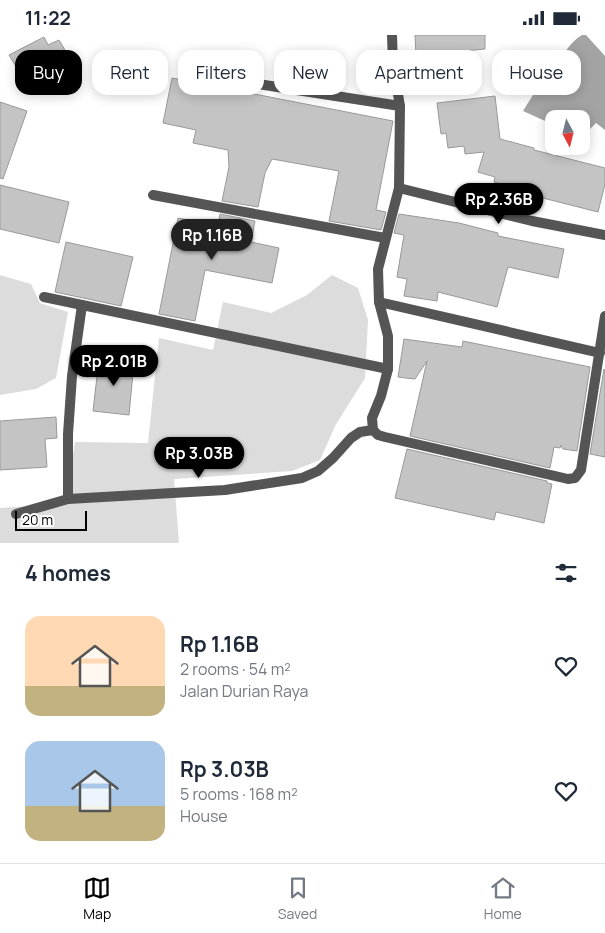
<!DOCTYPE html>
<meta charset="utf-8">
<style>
:root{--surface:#fff;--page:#f2f2f3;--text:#1f2937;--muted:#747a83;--line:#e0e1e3;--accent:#000}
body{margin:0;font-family:Manrope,sans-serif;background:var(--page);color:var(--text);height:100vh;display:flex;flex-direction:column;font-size:19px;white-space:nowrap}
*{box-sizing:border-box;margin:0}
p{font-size:16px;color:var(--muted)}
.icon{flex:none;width:28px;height:28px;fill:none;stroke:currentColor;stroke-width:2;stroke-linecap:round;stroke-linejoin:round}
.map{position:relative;height:508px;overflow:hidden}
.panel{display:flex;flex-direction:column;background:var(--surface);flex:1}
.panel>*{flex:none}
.top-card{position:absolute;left:15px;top:15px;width:575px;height:45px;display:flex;gap:10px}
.needle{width:32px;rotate:173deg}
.controls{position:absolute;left:545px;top:75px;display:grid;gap:10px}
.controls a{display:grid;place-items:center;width:45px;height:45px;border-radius:10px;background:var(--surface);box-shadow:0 2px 12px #0003;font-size:25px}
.scale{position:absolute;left:15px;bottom:12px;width:72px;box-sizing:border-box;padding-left:5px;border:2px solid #000;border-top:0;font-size:14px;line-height:18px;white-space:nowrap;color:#000;-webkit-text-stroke:4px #fff;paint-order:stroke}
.price{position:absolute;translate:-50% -42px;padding:0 11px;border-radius:18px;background:var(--accent);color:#fff;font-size:16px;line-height:32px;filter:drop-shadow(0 1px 2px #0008)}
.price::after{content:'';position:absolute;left:50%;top:30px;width:15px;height:11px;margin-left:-8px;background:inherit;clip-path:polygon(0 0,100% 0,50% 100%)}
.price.current{background:#222;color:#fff}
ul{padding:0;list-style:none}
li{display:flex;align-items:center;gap:15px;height:125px;padding:0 25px}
li span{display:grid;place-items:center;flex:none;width:140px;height:100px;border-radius:15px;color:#555}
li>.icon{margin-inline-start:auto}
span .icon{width:60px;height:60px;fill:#fffc;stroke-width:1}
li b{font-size:21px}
h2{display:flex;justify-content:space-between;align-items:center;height:60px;padding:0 25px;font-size:21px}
.chip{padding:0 18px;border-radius:15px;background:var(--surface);box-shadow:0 2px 12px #0003;font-size:18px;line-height:45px}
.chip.current{background:var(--accent);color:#fff}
.status{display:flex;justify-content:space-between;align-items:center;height:35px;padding:0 25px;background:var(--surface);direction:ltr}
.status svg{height:14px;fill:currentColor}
.dock{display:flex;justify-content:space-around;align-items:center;height:70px;border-top:1px solid var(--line);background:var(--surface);font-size:14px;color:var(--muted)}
.dock a{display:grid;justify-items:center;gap:2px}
.dock .current{color:var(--accent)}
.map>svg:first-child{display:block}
.green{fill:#dcdcdc}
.water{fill:#a3a3a3}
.building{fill:#c4c4c4;stroke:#999}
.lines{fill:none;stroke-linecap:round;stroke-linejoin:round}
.minor{stroke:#555;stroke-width:10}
</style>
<div class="status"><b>11:22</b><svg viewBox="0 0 49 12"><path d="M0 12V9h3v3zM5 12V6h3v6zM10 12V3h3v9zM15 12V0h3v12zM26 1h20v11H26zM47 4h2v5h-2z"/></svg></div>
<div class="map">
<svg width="605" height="508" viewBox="0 0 605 508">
<rect width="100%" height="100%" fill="#fff"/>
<!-- green -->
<g class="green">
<path d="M0,240L31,249L40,268L68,277L56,343L36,354L0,360Z"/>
<path d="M332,240L358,253L368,285L365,343L335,391L320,425L292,436L174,444L179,508H0V473L61,469L69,445L75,407L148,408L159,303L213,315L223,267L271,278L307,260Z"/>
</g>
<!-- water -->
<path class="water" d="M582,0H586L605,21V95L596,88L581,103V84H554V90L523,76L554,26C566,20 569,7 582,0Z"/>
<!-- building -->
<g class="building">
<path d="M415,0H485V14L416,20Z"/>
<path d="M44,2L48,10L59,5L69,22L59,28L60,31L27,50L9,20Z"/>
<path d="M172,43L393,86L376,175L386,177L381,195L329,186L339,136L272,124L265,138L258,172L222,166L229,132L228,115L193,108L196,95L163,88Z"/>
<path d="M495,61L500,104L534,113V115L605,133V149L598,177L531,160V157L494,147L495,142L478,137L484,117L465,119L464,111L448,113L446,98L441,99L437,68Z"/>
<path d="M0,67L27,76L3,144L0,143Z"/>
<path d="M0,150L69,167L59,208L0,194Z"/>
<path d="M220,179L255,186L251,207L279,213L272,248L205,235L195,286L159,279L178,183L218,191Z"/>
<path d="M399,179L459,188L498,198V201L564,214L558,243L508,232L497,272L438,257L437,266L404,261L407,244L397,242L404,200L394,198Z"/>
<path d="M66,207L133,222L121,271L55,257Z"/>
<path d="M404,304L462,312L463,306L590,332L577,416L563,414L561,410L560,413L554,412L550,433L410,401L427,326L415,344L398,342Z"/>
<path d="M99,324L134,327L129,380L93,376Z"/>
<path d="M604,334L605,335V422L590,419Z"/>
<path d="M56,382L57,403L45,404L47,432L0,435V386Z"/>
<path d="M407,414L547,446V448L552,449L544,488L496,477L494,485L395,463Z"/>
</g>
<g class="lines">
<!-- minor -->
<g class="minor">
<path d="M392,0L393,30L400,71L399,153L378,234L379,267L388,301V334L381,361L372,383L373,395L378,400L385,402L568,444L575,443L581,435L605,281"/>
<path d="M226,44L400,71"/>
<path d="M399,153L532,186L605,200"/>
<path d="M153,160L385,203"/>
<path d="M44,262L388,334"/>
<path d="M379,267L600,318"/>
<path d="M68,464V399L72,341L82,270"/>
<path d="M16,479L68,464L225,455L302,443L318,436L333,423L351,403L360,397L373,395"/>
</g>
</g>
</svg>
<div class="controls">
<a><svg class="needle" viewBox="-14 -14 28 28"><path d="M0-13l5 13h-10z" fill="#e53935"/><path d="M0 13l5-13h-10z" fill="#747a83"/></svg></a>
</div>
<div class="scale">20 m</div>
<b class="price" style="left:499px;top:190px">Rp 2.36B</b>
<b class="price current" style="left:212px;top:226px">Rp 1.16B</b>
<b class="price" style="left:114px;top:352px">Rp 2.01B</b>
<b class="price" style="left:199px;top:444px">Rp 3.03B</b>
<div class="top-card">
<a class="chip current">Buy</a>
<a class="chip">Rent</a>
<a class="chip">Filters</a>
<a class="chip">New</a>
<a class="chip">Apartment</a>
<a class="chip">House</a>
</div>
</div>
<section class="panel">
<h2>4 homes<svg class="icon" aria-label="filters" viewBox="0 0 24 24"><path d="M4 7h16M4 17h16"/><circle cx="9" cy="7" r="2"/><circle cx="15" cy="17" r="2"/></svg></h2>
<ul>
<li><span style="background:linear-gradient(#ffd9b3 70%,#c2b280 0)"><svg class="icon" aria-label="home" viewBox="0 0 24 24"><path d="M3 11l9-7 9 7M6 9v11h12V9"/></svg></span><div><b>Rp 1.16B</b><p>2 rooms · 54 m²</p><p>Jalan Durian Raya</p></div><svg class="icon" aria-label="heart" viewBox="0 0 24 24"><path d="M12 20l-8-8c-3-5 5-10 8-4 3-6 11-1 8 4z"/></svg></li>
<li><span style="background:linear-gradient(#a9c7e8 65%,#c2b280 0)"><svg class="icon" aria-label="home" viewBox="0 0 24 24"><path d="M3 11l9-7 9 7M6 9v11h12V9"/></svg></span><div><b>Rp 3.03B</b><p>5 rooms · 168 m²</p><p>House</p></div><svg class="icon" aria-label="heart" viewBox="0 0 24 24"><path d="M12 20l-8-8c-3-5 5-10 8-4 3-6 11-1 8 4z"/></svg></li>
</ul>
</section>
<nav class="dock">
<a class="current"><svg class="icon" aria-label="map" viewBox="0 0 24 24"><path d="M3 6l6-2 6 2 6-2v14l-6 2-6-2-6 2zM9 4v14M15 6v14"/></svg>Map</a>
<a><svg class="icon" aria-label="saved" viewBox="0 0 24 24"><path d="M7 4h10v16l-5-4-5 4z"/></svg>Saved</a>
<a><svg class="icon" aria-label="home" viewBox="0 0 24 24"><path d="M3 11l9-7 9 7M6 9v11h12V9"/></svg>Home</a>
</nav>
